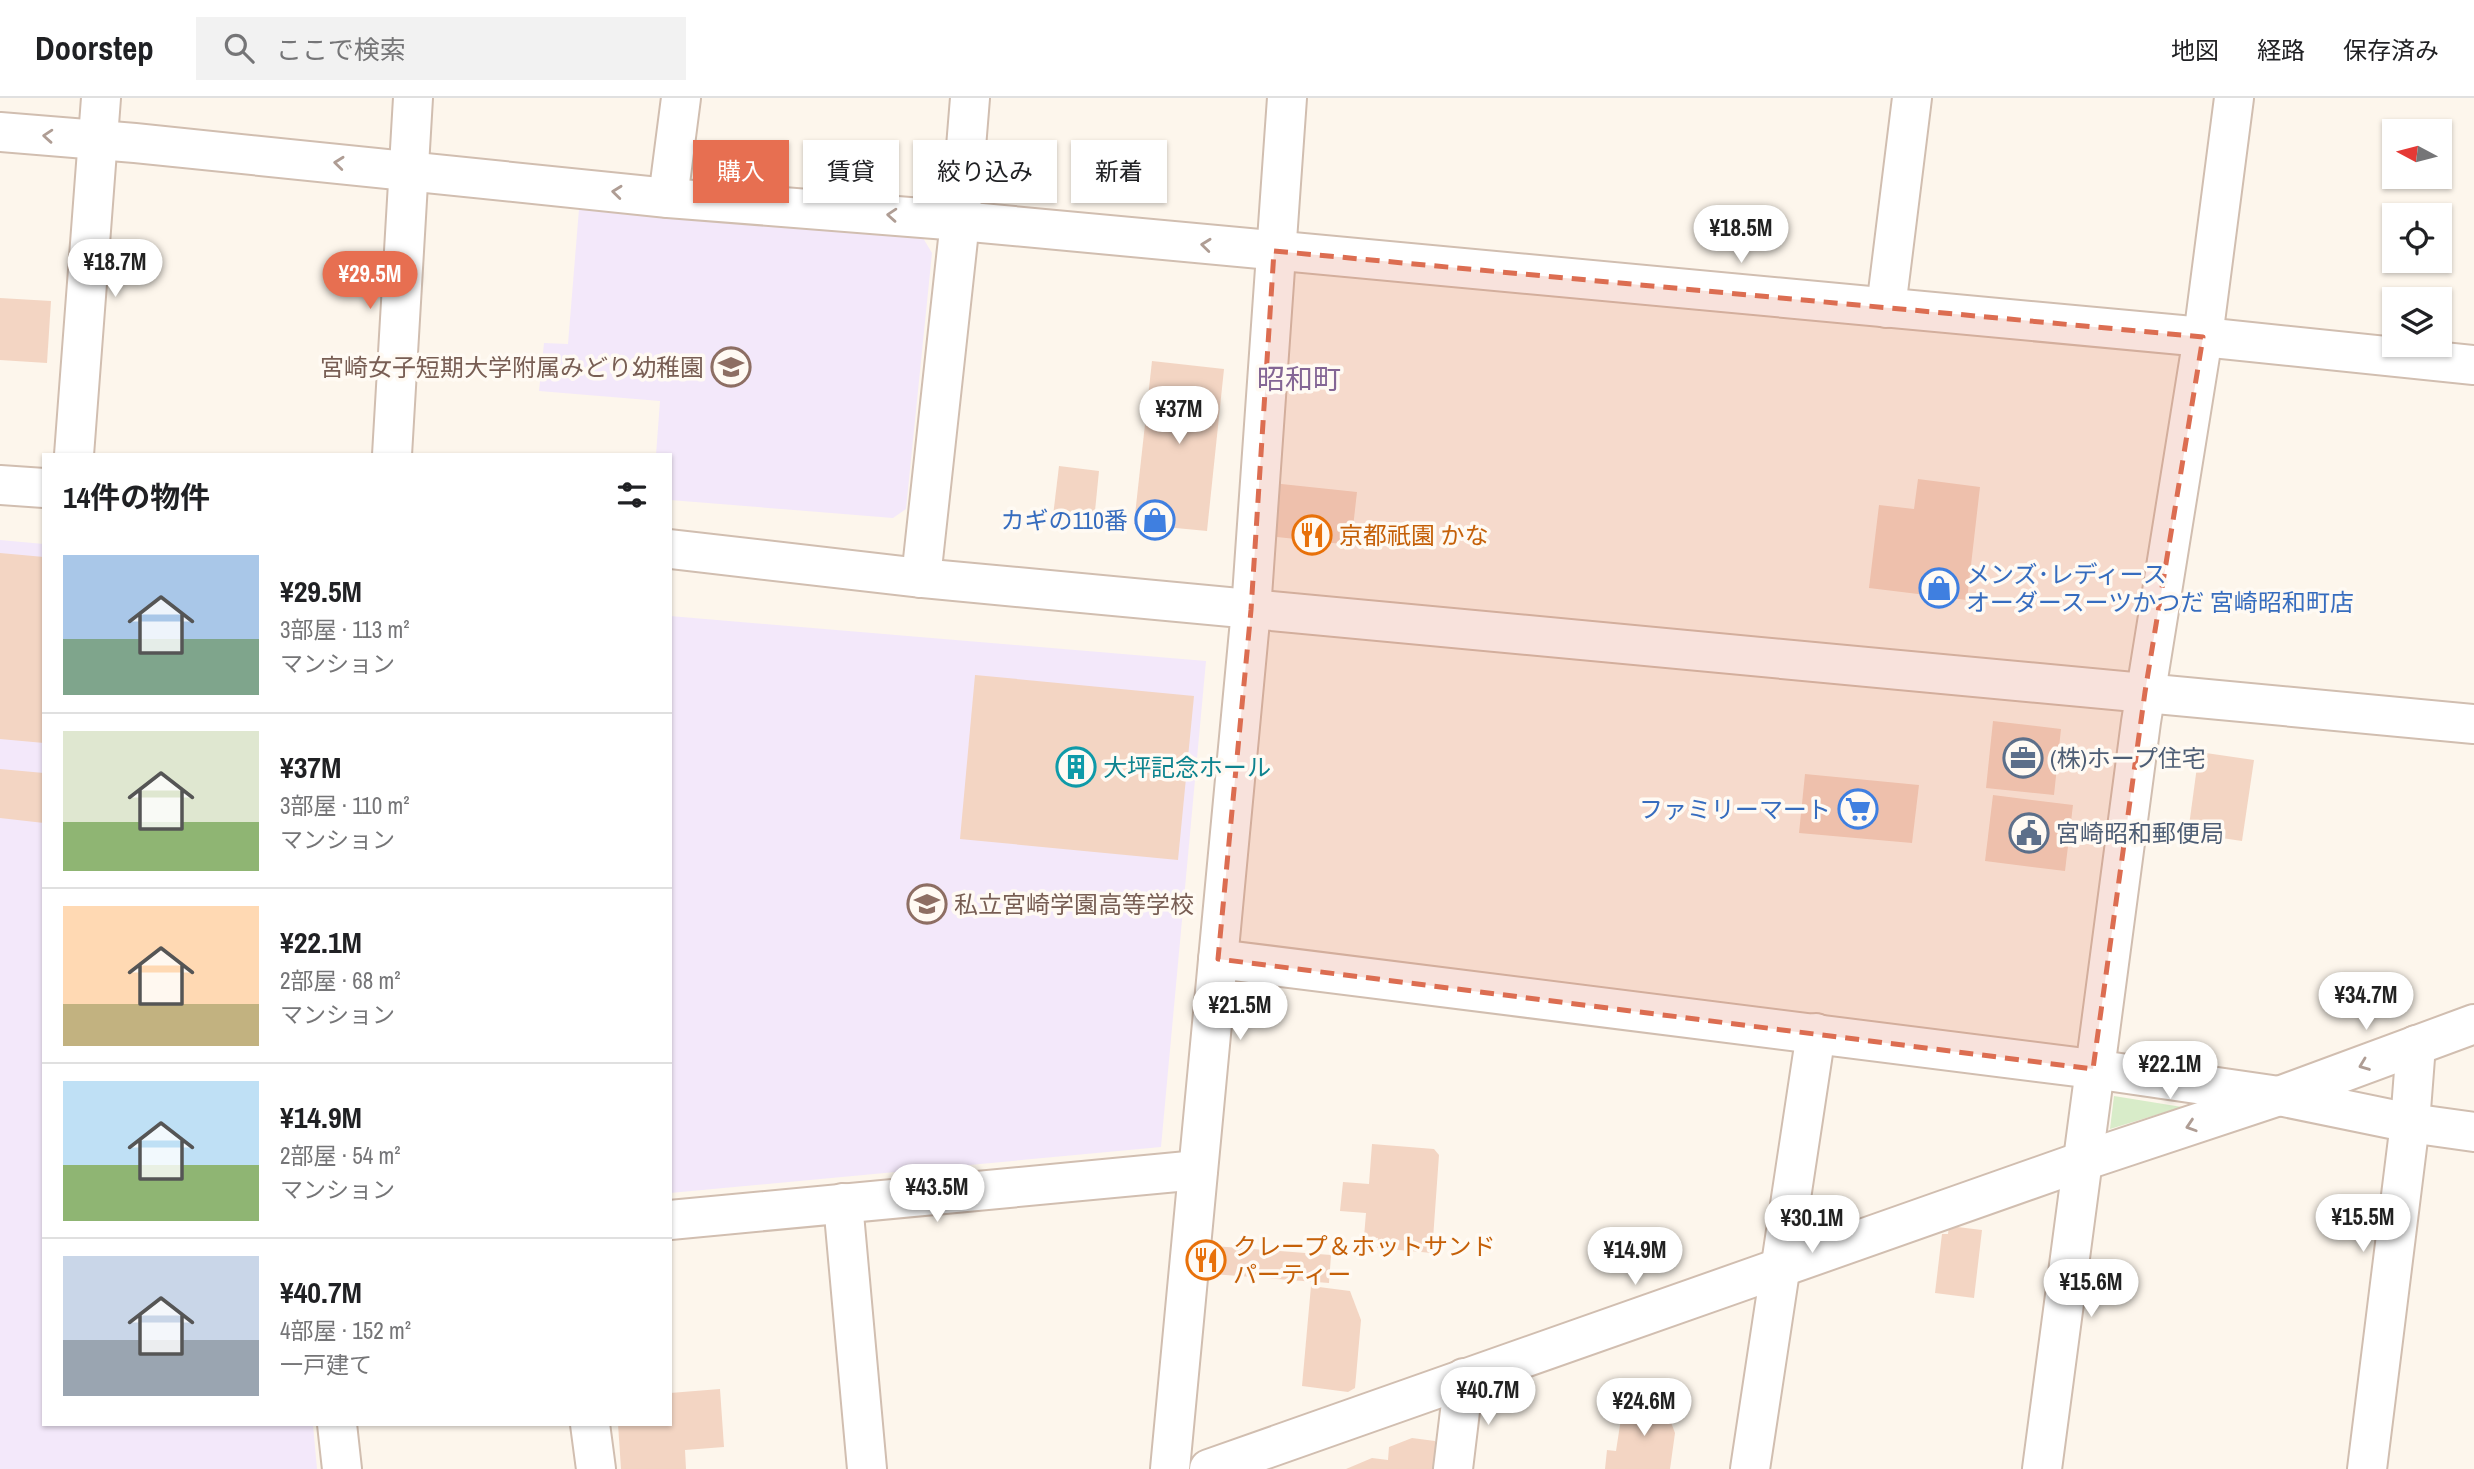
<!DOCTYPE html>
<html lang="ja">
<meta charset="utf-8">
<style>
:root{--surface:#fff;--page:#f2f2f2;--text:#202124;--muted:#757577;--line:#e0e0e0;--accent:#e76f51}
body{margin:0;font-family:"Archivo Narrow","Noto Sans JP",sans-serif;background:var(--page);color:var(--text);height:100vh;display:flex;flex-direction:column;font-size:26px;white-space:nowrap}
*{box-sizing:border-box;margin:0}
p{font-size:23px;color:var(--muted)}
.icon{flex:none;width:38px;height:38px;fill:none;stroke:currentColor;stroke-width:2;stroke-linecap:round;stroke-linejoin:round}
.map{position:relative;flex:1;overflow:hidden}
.drawer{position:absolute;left:42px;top:355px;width:630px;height:973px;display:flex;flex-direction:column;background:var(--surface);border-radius:0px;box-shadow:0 2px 5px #0004}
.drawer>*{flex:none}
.hud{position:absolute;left:693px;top:42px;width:665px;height:63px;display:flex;gap:14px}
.needle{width:46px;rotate:277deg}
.tools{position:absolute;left:2382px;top:21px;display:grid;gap:14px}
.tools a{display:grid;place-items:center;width:70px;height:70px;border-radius:0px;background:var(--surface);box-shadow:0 2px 5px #0004;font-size:35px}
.price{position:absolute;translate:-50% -60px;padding:0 16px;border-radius:24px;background:#fff;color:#222;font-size:23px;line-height:46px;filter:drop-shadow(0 2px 4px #0008)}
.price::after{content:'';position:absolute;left:50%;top:42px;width:21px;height:16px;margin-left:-10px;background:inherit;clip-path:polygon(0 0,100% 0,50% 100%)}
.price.selected{background:var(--accent);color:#fff}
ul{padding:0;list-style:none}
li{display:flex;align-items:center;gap:21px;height:175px;padding:0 21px}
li+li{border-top:2px solid var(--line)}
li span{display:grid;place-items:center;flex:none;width:196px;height:140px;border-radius:0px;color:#555}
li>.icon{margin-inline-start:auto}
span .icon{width:84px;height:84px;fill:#fffc;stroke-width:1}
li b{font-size:30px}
h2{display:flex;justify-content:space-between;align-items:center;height:84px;padding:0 21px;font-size:30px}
.pill{padding:0 24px;border-radius:0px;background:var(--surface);box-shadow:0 2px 5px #0004;font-size:24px;line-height:63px}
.pill.selected{background:var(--accent);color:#fff}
header{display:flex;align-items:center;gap:42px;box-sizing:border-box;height:98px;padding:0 35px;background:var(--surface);border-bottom:2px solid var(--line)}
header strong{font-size:33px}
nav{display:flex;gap:38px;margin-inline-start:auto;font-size:24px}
.search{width:490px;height:63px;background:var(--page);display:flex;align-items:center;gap:18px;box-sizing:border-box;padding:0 24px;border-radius:0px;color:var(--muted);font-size:26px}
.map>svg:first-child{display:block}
.education{fill:#f3e8fa}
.green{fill:#d8ecc9}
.building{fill:#f3d5c3}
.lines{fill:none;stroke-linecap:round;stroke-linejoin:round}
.minor-casing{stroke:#d1beb0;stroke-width:42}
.minor{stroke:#fff;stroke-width:38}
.oneway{stroke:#af9d94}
.marked{fill:#dc6d51;fill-opacity:0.2;stroke:#dc6d51;stroke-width:5;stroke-dasharray:14 9;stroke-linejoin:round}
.labels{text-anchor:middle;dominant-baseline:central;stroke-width:7;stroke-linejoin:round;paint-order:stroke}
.education-label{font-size:24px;fill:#785e54;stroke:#fffaf3;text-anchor:end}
.shop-label{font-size:24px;fill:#366cbe;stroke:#fffaf3;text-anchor:end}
.food-label{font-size:24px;fill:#c56008;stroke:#fffaf3;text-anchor:start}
.service-label{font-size:24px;fill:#4e5e75;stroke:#fffaf3;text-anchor:start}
.culture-label{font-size:24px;fill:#0d838f;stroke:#fffaf3;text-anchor:start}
.quarter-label{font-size:28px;fill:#846695;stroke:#fffaf3}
</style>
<header>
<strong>Doorstep</strong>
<div class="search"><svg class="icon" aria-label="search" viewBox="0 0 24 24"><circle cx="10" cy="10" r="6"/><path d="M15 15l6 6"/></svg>ここで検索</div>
<nav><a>地図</a><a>経路</a><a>保存済み</a></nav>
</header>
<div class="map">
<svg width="2474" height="1371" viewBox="0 0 2474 1371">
<rect width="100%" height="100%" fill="#fdf6ec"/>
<!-- education -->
<g class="education">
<path d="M579,111L923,140L932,155L906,411L893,420L670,402V357H656L660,303L539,293L544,245L568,246Z"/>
<path d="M0,442L44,446V1326L313,1327L317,1371H0Z"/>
<path d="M670,518L1206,563L1161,1049L670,1095Z"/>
</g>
<!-- green -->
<path class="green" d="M2114,998L2182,1009L2110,1031Z"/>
<!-- building -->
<g class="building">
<path d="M0,200L51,203L47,265L0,262Z"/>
<path d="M1152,263L1224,271L1207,433L1134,426Z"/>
<path d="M1059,368L1099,373L1094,423L1053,418Z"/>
<path d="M1918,381L1980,389L1967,502L1869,490L1879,407L1914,411Z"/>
<path d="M1272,385L1357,394L1351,447L1267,438Z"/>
<path d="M0,455L44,459V645L0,641Z"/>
<path d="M975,577L1194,598L1178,762L960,741Z"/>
<path d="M1993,623L2061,631L2054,697L1986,690Z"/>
<path d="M2199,654L2254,662L2242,743L2188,735Z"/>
<path d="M0,671L44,675V725L0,720Z"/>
<path d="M1805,676L1919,687L1912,745L1799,735Z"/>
<path d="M1993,697L2073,707L2065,773L1985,763Z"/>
<path d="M1372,1046L1434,1051L1439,1057L1432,1155L1377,1150L1378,1140L1364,1139L1366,1115L1340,1113L1343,1084L1369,1086Z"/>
<path d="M1949,1128L1982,1132L1974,1200L1935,1195L1942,1136H1948Z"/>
<path d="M1201,1147L1331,1157L1329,1185L1199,1175Z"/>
<path d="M1311,1188L1350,1193L1361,1222L1355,1290L1348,1294L1302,1288Z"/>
<path d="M720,1291L724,1349L685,1352L686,1371H621L618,1326H670V1295Z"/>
<path d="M1665,1300L1677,1310L1669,1319L1675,1335L1670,1371H1605L1607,1352L1616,1353L1622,1314L1628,1307L1639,1304L1659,1308Z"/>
<path d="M1412,1340L1435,1343L1441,1371H1346L1372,1360L1388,1362L1389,1349Z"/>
</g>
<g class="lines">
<!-- minor casing -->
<g class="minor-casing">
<g id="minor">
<path d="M0,34L135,45L668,100L960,123L2203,239L2474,267"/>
<path d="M668,100L681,0"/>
<path d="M1886,210L1912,0"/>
<path d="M74,357L101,0"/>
<path d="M392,357L413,0"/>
<path d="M0,387L44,390"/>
<path d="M670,451L921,480L2474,626"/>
<path d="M921,480L960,123L970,0"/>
<path d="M1218,861L2093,971L2279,998L2410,1025L2474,1034"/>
<path d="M843,1105L867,1371"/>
<path d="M670,1122L1198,1072"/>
<path d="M337,1326L342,1371"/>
<path d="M590,1326L596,1371"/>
<path d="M1170,1371L1251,512L1287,0"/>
<path d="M1209,1371L2080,1064L2279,998L2474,926"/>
<path d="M1453,1371L1464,1280"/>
<path d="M1750,1371L1816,935"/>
<path d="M2042,1371L2141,624L2203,239L2234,0"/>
<path d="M2367,1371L2410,1025L2416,947"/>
</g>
</g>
<!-- minor -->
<use href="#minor" class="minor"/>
</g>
<!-- one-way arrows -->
<defs><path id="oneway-chevron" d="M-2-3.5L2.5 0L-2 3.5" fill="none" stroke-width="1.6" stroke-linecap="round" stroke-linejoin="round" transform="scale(1.75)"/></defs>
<g class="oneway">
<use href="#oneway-chevron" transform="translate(48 38) rotate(-176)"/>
<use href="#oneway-chevron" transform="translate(339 65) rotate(-174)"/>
<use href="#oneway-chevron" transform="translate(617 94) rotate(-174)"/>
<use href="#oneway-chevron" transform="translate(892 117) rotate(-176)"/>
<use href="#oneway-chevron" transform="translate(1206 147) rotate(-174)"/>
<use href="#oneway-chevron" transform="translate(2364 967) rotate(159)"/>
<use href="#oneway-chevron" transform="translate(2191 1028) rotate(162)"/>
</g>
<!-- marked area -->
<path class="marked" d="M1274,153L2203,239L2145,594L2093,971L1218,861L1251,512Z"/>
<!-- icons -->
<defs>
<g id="school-ring" transform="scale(2.0125)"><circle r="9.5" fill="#fffaf3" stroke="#8d6e63" stroke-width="1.5"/><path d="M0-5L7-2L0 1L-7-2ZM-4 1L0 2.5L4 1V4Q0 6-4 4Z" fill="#8d6e63"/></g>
<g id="shop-ring" transform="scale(2.0125)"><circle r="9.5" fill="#fffaf3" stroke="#3f7fe0" stroke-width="1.5"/><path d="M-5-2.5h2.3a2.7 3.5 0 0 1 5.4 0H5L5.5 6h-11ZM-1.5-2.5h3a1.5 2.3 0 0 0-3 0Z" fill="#3f7fe0"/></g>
<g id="restaurant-ring" transform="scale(2.0125)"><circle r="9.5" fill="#fffaf3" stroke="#e8710a" stroke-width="1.5"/><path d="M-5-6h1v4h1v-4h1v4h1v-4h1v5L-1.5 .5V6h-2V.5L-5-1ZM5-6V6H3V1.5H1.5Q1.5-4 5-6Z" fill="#e8710a"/></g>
<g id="office-ring" transform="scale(2.0125)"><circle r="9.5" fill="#fffaf3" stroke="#5c6f8a" stroke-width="1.5"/><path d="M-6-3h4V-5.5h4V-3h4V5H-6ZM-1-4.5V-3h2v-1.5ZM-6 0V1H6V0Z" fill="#5c6f8a"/></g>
<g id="building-ring" transform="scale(2.0125)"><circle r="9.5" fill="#fffaf3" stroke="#0f9aa8" stroke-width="1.5"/><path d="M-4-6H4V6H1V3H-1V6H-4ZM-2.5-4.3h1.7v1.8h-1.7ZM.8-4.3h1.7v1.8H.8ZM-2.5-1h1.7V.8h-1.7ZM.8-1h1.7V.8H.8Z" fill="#0f9aa8"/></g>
<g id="supermarket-ring" transform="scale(2.0125)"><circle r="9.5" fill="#fffaf3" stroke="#3f7fe0" stroke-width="1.5"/><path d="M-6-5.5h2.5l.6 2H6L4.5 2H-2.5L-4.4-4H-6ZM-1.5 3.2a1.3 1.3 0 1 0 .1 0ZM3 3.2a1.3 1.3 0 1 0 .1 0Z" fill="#3f7fe0"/></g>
<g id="civic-ring" transform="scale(2.0125)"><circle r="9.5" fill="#fffaf3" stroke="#5c6f8a" stroke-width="1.5"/><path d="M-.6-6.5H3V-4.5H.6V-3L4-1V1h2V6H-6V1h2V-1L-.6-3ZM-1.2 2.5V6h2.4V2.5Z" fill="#5c6f8a"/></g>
</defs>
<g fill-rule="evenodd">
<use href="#school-ring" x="731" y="269"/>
<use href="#shop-ring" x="1155" y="422"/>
<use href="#restaurant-ring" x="1312" y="437"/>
<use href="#shop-ring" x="1939" y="490"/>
<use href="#office-ring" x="2023" y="660"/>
<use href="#building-ring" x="1076" y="669"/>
<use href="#supermarket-ring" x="1858" y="711"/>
<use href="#civic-ring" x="2029" y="735"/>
<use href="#school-ring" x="927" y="806"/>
<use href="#restaurant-ring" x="1206" y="1162"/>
</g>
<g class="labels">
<!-- education labels -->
<g class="education-label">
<text x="704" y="269">宮崎女子短期大学附属みどり幼稚園</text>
<text x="954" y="806" text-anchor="start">私立宮崎学園高等学校</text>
</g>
<!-- shop labels -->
<g class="shop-label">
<text x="1128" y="422">カギの110番</text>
<text x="1966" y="476" text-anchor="start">メンズ･レディース<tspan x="1966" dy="28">オーダースーツかつだ 宮崎昭和町店</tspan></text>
<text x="1831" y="711">ファミリーマート</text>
</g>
<!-- food labels -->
<g class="food-label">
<text x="1339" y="437">京都祇園 かな</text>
<text x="1233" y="1148">クレープ＆ホットサンド<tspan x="1233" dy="28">パーティー</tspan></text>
</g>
<!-- service labels -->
<g class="service-label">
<text x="2050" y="660">(株)ホープ住宅</text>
<text x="2056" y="735">宮崎昭和郵便局</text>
</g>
<!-- culture labels -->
<g class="culture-label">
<text x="1103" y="669">大坪記念ホール</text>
</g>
<!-- quarter labels -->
<g class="quarter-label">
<text x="1299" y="281">昭和町</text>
</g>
</g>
</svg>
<div class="tools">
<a><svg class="needle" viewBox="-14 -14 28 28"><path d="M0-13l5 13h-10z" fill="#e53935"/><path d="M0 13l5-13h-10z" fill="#757577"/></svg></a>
<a><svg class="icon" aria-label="locate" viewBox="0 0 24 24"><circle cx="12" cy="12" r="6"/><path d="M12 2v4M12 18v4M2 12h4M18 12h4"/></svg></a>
<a><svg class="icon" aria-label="layers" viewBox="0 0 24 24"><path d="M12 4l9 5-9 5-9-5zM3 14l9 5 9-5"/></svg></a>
</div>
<b class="price" style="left:1741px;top:167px">¥18.5M</b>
<b class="price" style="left:115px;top:201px">¥18.7M</b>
<b class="price selected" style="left:370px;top:213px">¥29.5M</b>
<b class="price" style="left:1179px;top:348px">¥37M</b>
<b class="price" style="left:2366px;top:934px">¥34.7M</b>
<b class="price" style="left:1240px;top:944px">¥21.5M</b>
<b class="price" style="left:2170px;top:1003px">¥22.1M</b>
<b class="price" style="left:937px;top:1126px">¥43.5M</b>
<b class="price" style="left:2363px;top:1156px">¥15.5M</b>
<b class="price" style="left:1812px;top:1157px">¥30.1M</b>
<b class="price" style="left:1635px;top:1189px">¥14.9M</b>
<b class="price" style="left:2091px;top:1221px">¥15.6M</b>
<b class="price" style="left:1488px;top:1329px">¥40.7M</b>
<b class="price" style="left:1644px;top:1340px">¥24.6M</b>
<div class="hud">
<a class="pill selected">購入</a>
<a class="pill">賃貸</a>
<a class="pill">絞り込み</a>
<a class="pill">新着</a>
</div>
<section class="drawer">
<h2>14件の物件<svg class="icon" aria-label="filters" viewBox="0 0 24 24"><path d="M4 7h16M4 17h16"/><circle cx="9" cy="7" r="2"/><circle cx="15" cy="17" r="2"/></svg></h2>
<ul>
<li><span style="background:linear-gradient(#a9c7e8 60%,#7fa58c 0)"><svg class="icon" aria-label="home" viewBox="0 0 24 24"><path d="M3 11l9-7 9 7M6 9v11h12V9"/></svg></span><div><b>¥29.5M</b><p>3部屋 · 113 m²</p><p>マンション</p></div></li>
<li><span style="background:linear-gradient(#dfe7d0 65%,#8fb573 0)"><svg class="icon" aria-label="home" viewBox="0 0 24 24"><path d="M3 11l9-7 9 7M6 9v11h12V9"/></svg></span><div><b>¥37M</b><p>3部屋 · 110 m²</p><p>マンション</p></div></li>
<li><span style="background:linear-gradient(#ffd9b3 70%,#c2b280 0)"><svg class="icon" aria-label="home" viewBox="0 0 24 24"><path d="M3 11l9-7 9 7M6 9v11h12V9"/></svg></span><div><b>¥22.1M</b><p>2部屋 · 68 m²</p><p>マンション</p></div></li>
<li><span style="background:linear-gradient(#bfe0f5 60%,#8fb573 0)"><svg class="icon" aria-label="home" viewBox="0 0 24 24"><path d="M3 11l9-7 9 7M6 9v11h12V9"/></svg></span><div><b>¥14.9M</b><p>2部屋 · 54 m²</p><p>マンション</p></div></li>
<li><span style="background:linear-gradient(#c9d6e8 60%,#9aa5b1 0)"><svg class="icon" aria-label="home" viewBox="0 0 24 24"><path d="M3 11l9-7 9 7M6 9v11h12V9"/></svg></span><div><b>¥40.7M</b><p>4部屋 · 152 m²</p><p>一戸建て</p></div></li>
</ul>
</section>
</div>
